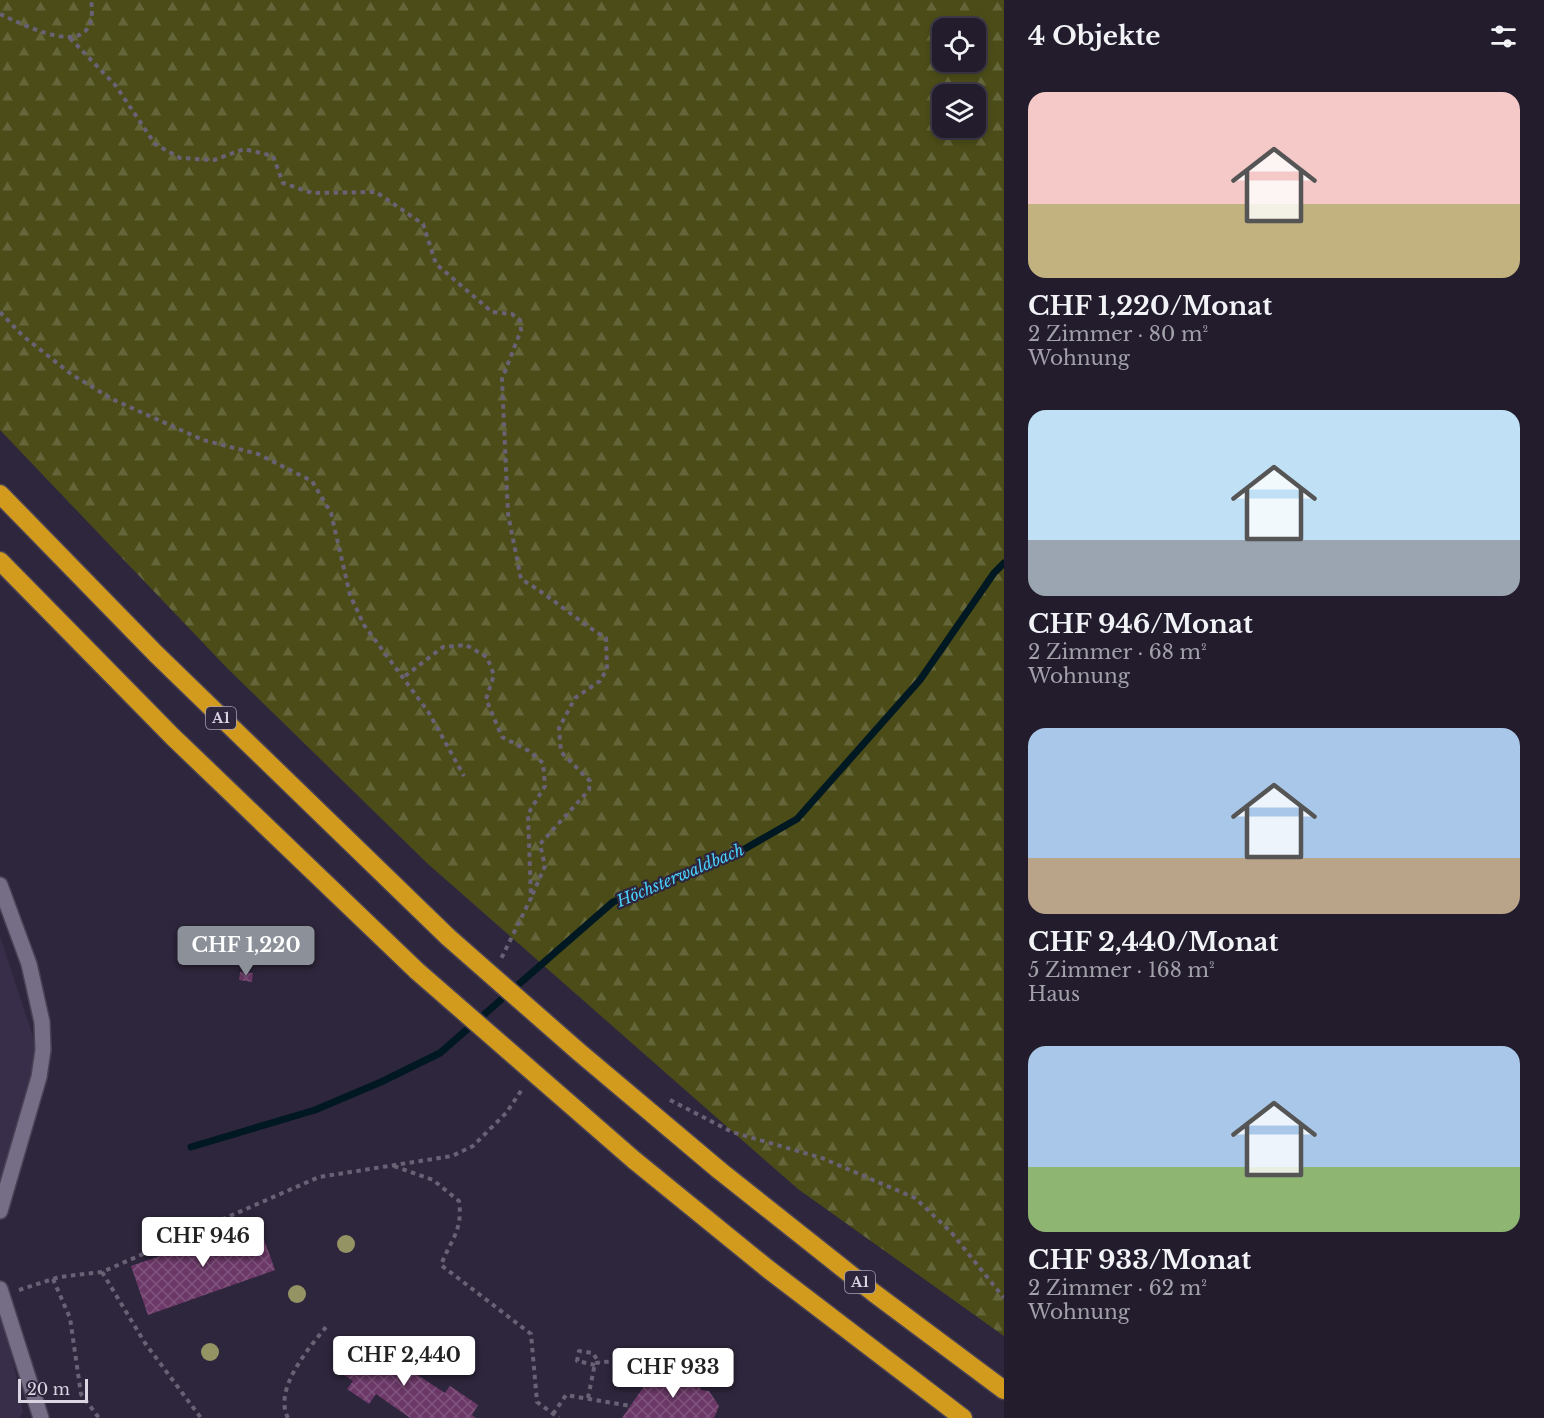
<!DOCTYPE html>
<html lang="de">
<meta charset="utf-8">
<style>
:root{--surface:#221c2d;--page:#2e2939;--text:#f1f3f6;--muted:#a2a1aa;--line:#3f3a49;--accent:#8c9099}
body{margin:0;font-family:"Libre Baskerville",serif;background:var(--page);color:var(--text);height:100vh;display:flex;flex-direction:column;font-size:22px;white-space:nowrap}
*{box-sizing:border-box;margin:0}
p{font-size:20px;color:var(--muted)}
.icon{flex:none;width:33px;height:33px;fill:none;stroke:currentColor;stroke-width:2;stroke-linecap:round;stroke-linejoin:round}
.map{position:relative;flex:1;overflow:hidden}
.drawer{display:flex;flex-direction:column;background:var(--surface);width:540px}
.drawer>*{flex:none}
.fabs{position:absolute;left:932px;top:18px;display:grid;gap:12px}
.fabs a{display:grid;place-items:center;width:54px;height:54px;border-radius:12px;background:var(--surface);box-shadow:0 3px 9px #0003,0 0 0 2px var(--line);font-size:30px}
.scale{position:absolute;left:18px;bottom:15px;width:70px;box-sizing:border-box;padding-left:6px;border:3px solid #dad5e3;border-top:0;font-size:16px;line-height:21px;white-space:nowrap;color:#dad5e3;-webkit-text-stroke:4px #2e263c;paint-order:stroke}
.price{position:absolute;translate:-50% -51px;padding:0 14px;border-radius:6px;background:#fff;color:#222;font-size:20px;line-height:39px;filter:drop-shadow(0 2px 3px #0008)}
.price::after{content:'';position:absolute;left:50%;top:36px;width:18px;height:14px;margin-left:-9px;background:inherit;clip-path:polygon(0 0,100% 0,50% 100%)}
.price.on{background:var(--accent);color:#fff}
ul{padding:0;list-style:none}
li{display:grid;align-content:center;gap:12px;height:318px;padding:0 24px}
li span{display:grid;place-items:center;height:186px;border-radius:18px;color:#555}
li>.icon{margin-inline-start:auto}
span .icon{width:108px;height:108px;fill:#fffc;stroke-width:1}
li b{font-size:26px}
h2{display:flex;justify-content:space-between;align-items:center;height:72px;padding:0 24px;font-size:26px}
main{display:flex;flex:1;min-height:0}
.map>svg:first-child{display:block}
.built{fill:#382e49}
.forest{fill:url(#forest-firs);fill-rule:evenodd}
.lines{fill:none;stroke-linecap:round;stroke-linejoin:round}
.stream{stroke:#001821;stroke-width:7}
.building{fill:url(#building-cross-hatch)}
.minor-casing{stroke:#494254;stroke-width:18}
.highway-casing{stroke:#494254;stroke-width:21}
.path{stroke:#696275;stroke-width:4;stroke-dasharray:4.5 4.5;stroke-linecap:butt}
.minor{stroke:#766d86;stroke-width:15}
.highway{stroke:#d39b1e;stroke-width:18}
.highway-bridge-casing{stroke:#494254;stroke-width:21;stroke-linecap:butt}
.highway-bridge{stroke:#d39b1e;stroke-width:18}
.tree{fill:#949363}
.labels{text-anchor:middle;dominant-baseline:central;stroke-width:4.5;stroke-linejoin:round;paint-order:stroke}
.shield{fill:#2e263c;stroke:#a6a0b1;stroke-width:1.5}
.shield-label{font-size:14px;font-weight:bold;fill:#dad5e3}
.water-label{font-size:16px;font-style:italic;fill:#4ad0fb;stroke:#2e263c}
</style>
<main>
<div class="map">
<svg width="1004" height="1418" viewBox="0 0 1004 1418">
<defs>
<pattern id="forest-firs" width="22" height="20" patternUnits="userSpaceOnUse" patternTransform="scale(1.5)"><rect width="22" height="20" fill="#4b4c18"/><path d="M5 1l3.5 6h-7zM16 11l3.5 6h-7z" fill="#646539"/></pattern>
<pattern id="building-cross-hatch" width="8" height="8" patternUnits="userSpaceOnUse" patternTransform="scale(1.5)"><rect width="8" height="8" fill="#6b3867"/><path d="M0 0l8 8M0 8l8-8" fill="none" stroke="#80547d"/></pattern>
</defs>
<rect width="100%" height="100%" fill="#2e263c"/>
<!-- built -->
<g class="built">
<path d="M0,936L38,1052L0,1210Z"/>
<path d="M0,1294L23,1412L19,1418H0Z"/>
</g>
<!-- forest -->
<path class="forest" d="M0,0H1004V1336L798,1189L428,864L227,668L0,430ZM942,28H975V62H942ZM942,94H975V128H942Z"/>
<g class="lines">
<!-- stream -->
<path class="stream" d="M191,1147L315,1110L381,1082L440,1053L613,902L734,855L797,819L920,680L994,573L1004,563"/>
</g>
<!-- building -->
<g class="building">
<path d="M240,972L253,973L252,982L239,980Z"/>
<path d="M258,1222L275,1270L148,1315L131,1266Z"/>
<path d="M376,1346L393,1357L398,1349L419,1363L413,1372L445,1393L450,1386L478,1405L472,1415L476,1418H410L376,1394L369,1404L347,1389L353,1381L341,1373L353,1355L365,1363Z"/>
<path d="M669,1369L695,1374L701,1390L709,1391L719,1406L714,1418H622L649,1379L658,1380Z"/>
</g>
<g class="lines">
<!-- minor casing -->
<g class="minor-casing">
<g id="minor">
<path d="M0,885L29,964L42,1022L43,1050L39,1077L0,1211"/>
<path d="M0,1289L41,1418"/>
</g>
</g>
<!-- highway casing -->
<g class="highway-casing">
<g id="highway">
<path d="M0,494L156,654L448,937"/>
<path d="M0,561L173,737L417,971"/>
<path d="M634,1160L768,1269L963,1418"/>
<path d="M719,1170L874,1293L1004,1390"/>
</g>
</g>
<!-- path -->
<g class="path">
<path d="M0,14C28,27 101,65 91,0"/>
<path d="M70,38L116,86L155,144L180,158L214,160L244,149L273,156L283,183L312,193L376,192L423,224L436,264L492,312L512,314L520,320L521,330L502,379L508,514L521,579C552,597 576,620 606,638L607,669L600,681L575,698L559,728L561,752L590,781L589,790L540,844L545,866L531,898"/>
<path d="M0,312L23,336L71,374L112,399L203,440L258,454L312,481L331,513L350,595L364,625L429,713L464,776"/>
<path d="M405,676L443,647L466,645L487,657L494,675L486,699L502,737L529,751L543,763L545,786L528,814L531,898L501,959"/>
<path d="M670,1100L732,1132L822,1158L915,1198L951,1232L1004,1298"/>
<path d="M394,1166L433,1180L459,1201C463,1231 451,1239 441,1265L531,1334L537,1402L559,1418"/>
<path d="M102,1272L145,1343L201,1418"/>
<path d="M53,1279L70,1318L81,1394L99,1418"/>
<path d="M19,1290L59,1277L102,1272L319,1177L452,1156L473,1146L506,1113L523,1088"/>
<path d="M595,1365L577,1361L579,1351L593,1353L599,1363"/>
<path d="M588,1398L595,1363L615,1361L659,1379"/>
<path d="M553,1414L566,1395L631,1406"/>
<path d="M288,1418C273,1389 309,1348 326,1327"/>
</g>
<!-- minor -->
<use href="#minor" class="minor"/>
<!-- highway -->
<use href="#highway" class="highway"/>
<!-- highway-bridge casing -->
<g class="highway-bridge-casing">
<g id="highway-bridge">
<path d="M448,937L579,1052L719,1170"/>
<path d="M417,971L634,1160"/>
</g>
</g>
<!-- highway-bridge -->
<use href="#highway-bridge" class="highway-bridge"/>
</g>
<!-- trees -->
<g class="tree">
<circle cx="346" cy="1244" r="9"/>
<circle cx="297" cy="1294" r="9"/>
<circle cx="210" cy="1352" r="9"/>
</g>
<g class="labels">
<!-- shield labels -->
<g class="shield">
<rect x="206" y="707" width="30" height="22" rx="4.5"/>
<rect x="845" y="1271" width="30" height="22" rx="4.5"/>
</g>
<g class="shield-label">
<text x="221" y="718">A1</text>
<text x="860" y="1282">A1</text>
</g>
<!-- water labels -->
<g class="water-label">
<text transform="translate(680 875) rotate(-23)">Höchsterwaldbach</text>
</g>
</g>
</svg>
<div class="fabs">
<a><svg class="icon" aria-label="locate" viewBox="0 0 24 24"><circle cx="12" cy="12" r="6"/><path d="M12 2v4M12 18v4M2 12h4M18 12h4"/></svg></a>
<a><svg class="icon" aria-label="layers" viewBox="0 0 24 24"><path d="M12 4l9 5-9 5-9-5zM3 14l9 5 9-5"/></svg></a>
</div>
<div class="scale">20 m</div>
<b class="price on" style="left:246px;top:977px">CHF 1,220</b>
<b class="price" style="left:203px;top:1268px">CHF 946</b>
<b class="price" style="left:404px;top:1387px">CHF 2,440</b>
<b class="price" style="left:673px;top:1399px">CHF 933</b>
</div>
<section class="drawer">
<h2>4 Objekte<svg class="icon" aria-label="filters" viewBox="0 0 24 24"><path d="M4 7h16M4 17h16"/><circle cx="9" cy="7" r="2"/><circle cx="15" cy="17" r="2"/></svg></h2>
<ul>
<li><span style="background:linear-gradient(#f6c9c9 60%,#c2b280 0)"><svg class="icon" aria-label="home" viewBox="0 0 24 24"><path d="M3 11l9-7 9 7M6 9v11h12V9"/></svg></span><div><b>CHF 1,220/Monat</b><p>2 Zimmer · 80 m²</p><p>Wohnung</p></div></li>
<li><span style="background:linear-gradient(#bfe0f5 70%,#9aa5b1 0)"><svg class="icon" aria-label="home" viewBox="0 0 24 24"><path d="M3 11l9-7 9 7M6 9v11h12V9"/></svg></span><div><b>CHF 946/Monat</b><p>2 Zimmer · 68 m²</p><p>Wohnung</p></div></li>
<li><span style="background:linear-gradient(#a9c7e8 70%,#b9a48a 0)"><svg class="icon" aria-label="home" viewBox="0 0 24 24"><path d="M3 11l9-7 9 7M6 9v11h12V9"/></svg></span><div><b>CHF 2,440/Monat</b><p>5 Zimmer · 168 m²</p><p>Haus</p></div></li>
<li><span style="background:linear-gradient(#a9c7e8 65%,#8fb573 0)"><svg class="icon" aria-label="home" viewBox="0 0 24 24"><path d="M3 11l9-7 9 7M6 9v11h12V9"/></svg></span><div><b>CHF 933/Monat</b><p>2 Zimmer · 62 m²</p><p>Wohnung</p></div></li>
</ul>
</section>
</main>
